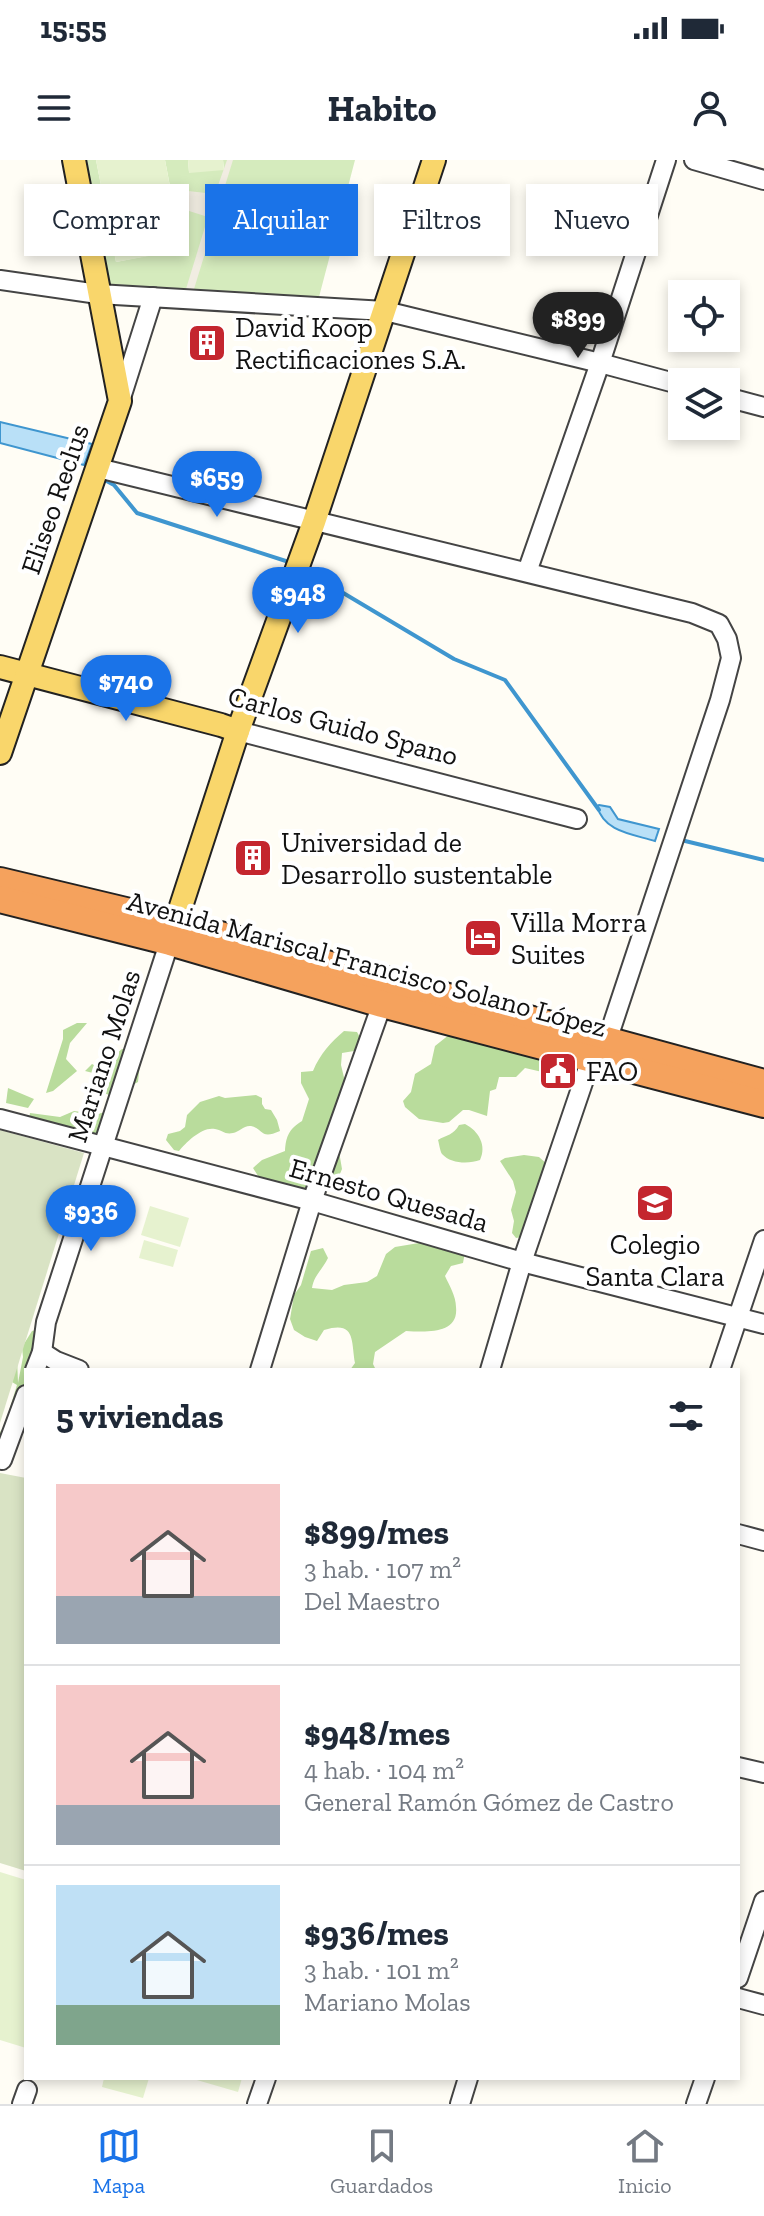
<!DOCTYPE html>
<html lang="es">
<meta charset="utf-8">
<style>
:root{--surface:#fff;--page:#f6f6f7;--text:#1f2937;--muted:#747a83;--line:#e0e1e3;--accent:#1a73e8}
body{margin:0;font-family:"Zilla Slab",serif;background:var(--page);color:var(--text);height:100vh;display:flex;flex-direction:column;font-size:30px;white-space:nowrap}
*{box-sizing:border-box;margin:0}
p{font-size:26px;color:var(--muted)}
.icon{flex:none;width:44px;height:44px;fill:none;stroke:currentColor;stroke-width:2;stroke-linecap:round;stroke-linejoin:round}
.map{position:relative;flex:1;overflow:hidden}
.sheet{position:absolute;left:24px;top:1208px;width:716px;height:712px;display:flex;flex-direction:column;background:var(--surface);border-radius:0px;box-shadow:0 4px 12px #0003}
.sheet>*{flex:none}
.top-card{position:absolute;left:24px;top:24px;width:716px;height:72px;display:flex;gap:16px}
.tools{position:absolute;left:668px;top:120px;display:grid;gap:16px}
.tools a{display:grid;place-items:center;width:72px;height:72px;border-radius:0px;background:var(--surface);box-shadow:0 4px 12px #0003;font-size:40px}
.price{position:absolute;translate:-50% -68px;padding:0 18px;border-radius:28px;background:var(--accent);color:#fff;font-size:26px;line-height:52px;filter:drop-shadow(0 2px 4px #0008)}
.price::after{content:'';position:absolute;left:50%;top:48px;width:24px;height:18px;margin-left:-12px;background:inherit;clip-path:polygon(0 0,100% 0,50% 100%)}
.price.active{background:#222;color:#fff}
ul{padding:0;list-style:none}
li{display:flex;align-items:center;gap:24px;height:200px;padding:0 32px}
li+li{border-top:2px solid var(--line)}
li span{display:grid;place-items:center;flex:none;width:224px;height:160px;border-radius:0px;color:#555}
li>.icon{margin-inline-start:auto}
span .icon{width:96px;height:96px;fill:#fffc;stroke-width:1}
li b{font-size:34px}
h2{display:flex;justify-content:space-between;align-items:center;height:96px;padding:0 32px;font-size:34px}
.chip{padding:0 28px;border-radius:0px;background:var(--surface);box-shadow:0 4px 12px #0003;font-size:28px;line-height:72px}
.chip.active{background:var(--accent);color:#fff}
.status{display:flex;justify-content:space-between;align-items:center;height:56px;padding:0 40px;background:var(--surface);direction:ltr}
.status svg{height:22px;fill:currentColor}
header{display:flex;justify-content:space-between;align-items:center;height:104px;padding:0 32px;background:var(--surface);font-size:36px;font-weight:800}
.menu{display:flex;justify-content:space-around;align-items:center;height:112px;border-top:2px solid var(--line);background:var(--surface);font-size:22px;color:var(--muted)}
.menu a{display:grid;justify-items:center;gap:4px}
.menu .active{color:var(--accent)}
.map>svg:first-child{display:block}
.green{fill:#d5ebbd}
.forest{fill:#b9dc9c}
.cemetery{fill:#d9e3c4}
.pitch{fill:#e6f2cf}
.plaza{fill:#f1ede2}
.water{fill:#b9e0f7;stroke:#3f96cf;stroke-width:2}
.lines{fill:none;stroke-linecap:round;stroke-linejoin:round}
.stream{stroke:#3f96cf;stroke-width:4}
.minor-casing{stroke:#444;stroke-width:22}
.major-casing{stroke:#222;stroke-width:26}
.highway-casing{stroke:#222;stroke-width:30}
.minor{stroke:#fff;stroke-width:18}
.major{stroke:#f9d66b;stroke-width:22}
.highway{stroke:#f5a25d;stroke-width:26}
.labels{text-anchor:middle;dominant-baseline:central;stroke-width:8;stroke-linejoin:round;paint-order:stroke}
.poi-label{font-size:28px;fill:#111;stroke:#fff;text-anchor:start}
.street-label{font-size:28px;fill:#111;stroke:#fff}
</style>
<div class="status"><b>15:55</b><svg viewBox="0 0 49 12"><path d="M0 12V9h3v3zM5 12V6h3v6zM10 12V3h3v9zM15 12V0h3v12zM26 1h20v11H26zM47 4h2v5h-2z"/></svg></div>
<header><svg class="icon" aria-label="menu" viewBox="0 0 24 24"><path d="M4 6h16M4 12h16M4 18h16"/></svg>Habito<svg class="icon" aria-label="person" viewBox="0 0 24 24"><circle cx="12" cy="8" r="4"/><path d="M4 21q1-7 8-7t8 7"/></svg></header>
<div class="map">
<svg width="764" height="1944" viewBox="0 0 764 1944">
<rect width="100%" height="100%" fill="#fffdf5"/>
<!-- green -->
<path class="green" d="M85,0H96L116,102L182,89L165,0H188L189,12L224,9L223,0H355L319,137L110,124L106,121Z"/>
<!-- forest -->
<g class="forest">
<path d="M77,863H87L70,883L66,899L77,911L53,931L46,933L63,879V870Z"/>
<path d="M344,871L357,872L363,883L354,891L342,893L341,905L347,930L336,974L342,1009L337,1021C311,1034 287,1026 260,1019L253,1008L262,1000L285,991C286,976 289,969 302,961L309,939L301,923V912L313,911C320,894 331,882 344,871Z"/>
<path d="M450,874L565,901L563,907L551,914L525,908L516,917H499L496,929L490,931L487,956L469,950H463L449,962L443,963L419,959L405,947L403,941L411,932L415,914L431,904L435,886Z"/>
<path d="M122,889H135L141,894L138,922L127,928L116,940L107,934L100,935L90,933L105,924L106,918L97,920L93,913L85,911L92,904L111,914L114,908L116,894Z"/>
<path d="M8,928L34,939L28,948L6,943Z"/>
<path d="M256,935L262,938V944L265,949L271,950L277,960L280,971C260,980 264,969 251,966C244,965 239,972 233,973C225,975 222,970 215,969C203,966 186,982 179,991L174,990L166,980L168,974L180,971L185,967L187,955L200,942L219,936L225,938Z"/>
<path d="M115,950L113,961L99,970L95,990L78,989L73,980L29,959L30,953L60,957L74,951L97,954Z"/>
<path d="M465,964C479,971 487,986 480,1000C469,1004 451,1004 442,994C440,991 439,983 438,980C446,975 454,975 459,965Z"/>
<path d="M524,995L539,997L548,1005L522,1077L516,1078L512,1073L514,1061L511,1050L516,1032L513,1021L500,1001L505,998Z"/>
<path d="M419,1083H431L465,1092L463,1103L451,1106L445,1116C449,1125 456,1136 456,1147C459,1175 425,1172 406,1171L375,1192L373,1204L376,1210H350L355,1203C351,1181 356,1160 324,1170L317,1181L305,1177L294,1170L290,1159L294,1135L301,1125L311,1091L323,1088L328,1098C323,1109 314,1115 312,1128L332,1130L344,1125L367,1122L377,1116L386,1094L395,1087Z"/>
<path d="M40,1169L32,1210H26V1251L0,1296V1272L4,1267L17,1225L0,1215L17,1198L18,1223L23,1197L22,1187L32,1171Z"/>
</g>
<!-- cemetery -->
<g class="cemetery">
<path d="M0,970L84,993L0,1263Z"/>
<path d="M0,1313L26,1318V1711L0,1703Z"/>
</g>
<!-- pitch -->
<g class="pitch">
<path d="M96,0H165L182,90L116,102Z"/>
<path d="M188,0H223L224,10L189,13Z"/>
<path d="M150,1046L189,1058L180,1087L141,1075Z"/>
<path d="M144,1080L178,1090L173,1107L139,1098Z"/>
<path d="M0,1712L26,1720V1888L0,1880Z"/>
<path d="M104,1918H149L143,1938L102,1927Z"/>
<path d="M190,1918H242L238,1932Z"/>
</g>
<!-- plaza -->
<path class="plaza" d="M227,0H233L219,45L249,52L248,58L218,51L194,129H186L208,57L186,50L188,31L215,34Z"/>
<!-- water -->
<g class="water">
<path d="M0,262L92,284L84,305L0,283Z"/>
<path d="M599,645L610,647L618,659L659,669L655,681C632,674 604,672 597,646Z"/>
</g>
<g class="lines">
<!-- stream -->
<g class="stream">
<path d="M103,319L114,325L137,353L292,403"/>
<path d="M303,409L454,499L505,520L599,650"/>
<path d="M681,680L764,700"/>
</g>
<!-- minor casing -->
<g class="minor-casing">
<g id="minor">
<path d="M694,0L764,20"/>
<path d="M0,120L98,134L385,151L600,203L682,225"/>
<path d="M726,237L764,247"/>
<path d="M120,241L153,137"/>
<path d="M98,308L692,453L719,464L727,479L731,498L720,540L607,881"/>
<path d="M527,412L600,203L666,0"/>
<path d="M238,571L577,659"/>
<path d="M0,959L312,1041L522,1102L764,1164"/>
<path d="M42,1192L56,1201L79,1210"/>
<path d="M35,1210L42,1192L46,1162L172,774"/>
<path d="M260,1210L312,1041L382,844"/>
<path d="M490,1210L522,1102L591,899"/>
<path d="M720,1210L764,1080"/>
<path d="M2,1300L26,1235"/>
<path d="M738,1374L764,1381"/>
<path d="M738,1607L764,1613"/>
<path d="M738,1818L764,1741"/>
<path d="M738,1838L764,1845"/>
<path d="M22,1944L27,1930"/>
<path d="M257,1944L266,1918"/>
<path d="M460,1944L468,1918"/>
<path d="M696,1944L705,1918"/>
</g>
</g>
<!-- major casing -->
<g class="major-casing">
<g id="major">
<path d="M0,507L221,565L238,571"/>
<path d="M0,593L120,241L74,0"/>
<path d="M172,774L238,571L314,362L434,0"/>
</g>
</g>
<!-- highway casing -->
<g class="highway-casing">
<g id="highway">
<path d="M0,721L176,763L764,923"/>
<path d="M0,739L170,782L382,844L764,944"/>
</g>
</g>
<!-- minor -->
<use href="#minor" class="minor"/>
<!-- major -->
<use href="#major" class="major"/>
<!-- highway -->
<use href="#highway" class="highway"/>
</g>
<!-- icons -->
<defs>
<g id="building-square" transform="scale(2)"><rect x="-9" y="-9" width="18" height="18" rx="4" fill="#c4262e" stroke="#fff"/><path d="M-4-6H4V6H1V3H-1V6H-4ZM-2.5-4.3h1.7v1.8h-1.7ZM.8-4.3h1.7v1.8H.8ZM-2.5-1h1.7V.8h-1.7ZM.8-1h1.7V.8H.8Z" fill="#fff"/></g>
<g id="hotel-square" transform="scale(2)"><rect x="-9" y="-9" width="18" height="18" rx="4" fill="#c4262e" stroke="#fff"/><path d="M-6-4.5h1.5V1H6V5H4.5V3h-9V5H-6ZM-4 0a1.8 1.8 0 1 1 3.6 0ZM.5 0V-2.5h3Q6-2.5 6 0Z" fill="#fff"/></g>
<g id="civic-square" transform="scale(2)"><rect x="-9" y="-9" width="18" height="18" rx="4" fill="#c4262e" stroke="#fff"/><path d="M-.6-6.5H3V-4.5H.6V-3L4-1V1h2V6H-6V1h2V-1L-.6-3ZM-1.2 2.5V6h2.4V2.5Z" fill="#fff"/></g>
<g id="school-square" transform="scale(2)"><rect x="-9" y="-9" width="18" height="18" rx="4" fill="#c4262e" stroke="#fff"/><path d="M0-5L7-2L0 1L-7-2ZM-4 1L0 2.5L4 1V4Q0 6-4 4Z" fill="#fff"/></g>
</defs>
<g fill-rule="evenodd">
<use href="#building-square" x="207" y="183"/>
<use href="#building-square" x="253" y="698"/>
<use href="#hotel-square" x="483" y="778"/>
<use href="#civic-square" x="558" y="911"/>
<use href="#school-square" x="655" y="1043"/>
</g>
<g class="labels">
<!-- poi labels -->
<g class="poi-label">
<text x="235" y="167">David Koop<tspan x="235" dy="32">Rectificaciones S.A.</tspan></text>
<text x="281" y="682">Universidad de<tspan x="281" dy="32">Desarrollo sustentable</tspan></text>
<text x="511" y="762">Villa Morra<tspan x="511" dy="32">Suites</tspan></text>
<text x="586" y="911">FAO</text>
<text x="655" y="1084" text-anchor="middle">Colegio<tspan x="655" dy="32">Santa Clara</tspan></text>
</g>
<!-- street labels -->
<g class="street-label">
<text transform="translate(55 339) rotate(-71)">Eliseo Reclus</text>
<text transform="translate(343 566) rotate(15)">Carlos Guido Spano</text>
<text transform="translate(367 804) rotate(15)">Avenida Mariscal Francisco Solano López</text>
<text transform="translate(104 896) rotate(-72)">Mariano Molas</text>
<text transform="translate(389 1035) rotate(16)">Ernesto Quesada</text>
</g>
</g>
</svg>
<div class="tools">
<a><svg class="icon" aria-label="locate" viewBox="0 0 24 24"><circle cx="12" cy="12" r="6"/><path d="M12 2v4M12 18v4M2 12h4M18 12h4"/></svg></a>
<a><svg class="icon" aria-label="layers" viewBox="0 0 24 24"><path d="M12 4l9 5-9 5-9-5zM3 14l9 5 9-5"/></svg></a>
</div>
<b class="price active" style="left:578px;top:200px">$899</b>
<b class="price" style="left:217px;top:359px">$659</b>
<b class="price" style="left:298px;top:475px">$948</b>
<b class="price" style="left:126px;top:563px">$740</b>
<b class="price" style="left:91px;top:1093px">$936</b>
<div class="top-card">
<a class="chip">Comprar</a>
<a class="chip active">Alquilar</a>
<a class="chip">Filtros</a>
<a class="chip">Nuevo</a>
</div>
<section class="sheet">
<h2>5 viviendas<svg class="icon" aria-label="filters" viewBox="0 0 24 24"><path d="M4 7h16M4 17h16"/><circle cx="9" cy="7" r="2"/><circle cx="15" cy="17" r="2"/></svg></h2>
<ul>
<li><span style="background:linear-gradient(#f6c9c9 70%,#9aa5b1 0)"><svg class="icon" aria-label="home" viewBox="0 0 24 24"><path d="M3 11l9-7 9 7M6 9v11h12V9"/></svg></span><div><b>$899/mes</b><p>3 hab. · 107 m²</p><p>Del Maestro</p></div></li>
<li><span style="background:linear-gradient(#f6c9c9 75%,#9aa5b1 0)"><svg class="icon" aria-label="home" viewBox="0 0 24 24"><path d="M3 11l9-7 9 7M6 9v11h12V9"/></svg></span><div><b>$948/mes</b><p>4 hab. · 104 m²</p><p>General Ramón Gómez de Castro</p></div></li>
<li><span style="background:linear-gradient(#bfe0f5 75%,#7fa58c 0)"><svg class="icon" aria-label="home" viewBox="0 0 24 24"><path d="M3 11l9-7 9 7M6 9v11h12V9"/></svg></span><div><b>$936/mes</b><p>3 hab. · 101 m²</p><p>Mariano Molas</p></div></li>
</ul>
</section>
</div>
<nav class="menu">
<a class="active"><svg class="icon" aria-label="map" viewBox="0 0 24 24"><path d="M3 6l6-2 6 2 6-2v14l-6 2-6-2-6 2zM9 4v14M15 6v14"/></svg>Mapa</a>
<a><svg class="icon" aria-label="saved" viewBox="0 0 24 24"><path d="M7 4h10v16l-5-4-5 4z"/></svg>Guardados</a>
<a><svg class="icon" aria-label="home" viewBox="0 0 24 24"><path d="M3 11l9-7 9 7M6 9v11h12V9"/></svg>Inicio</a>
</nav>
